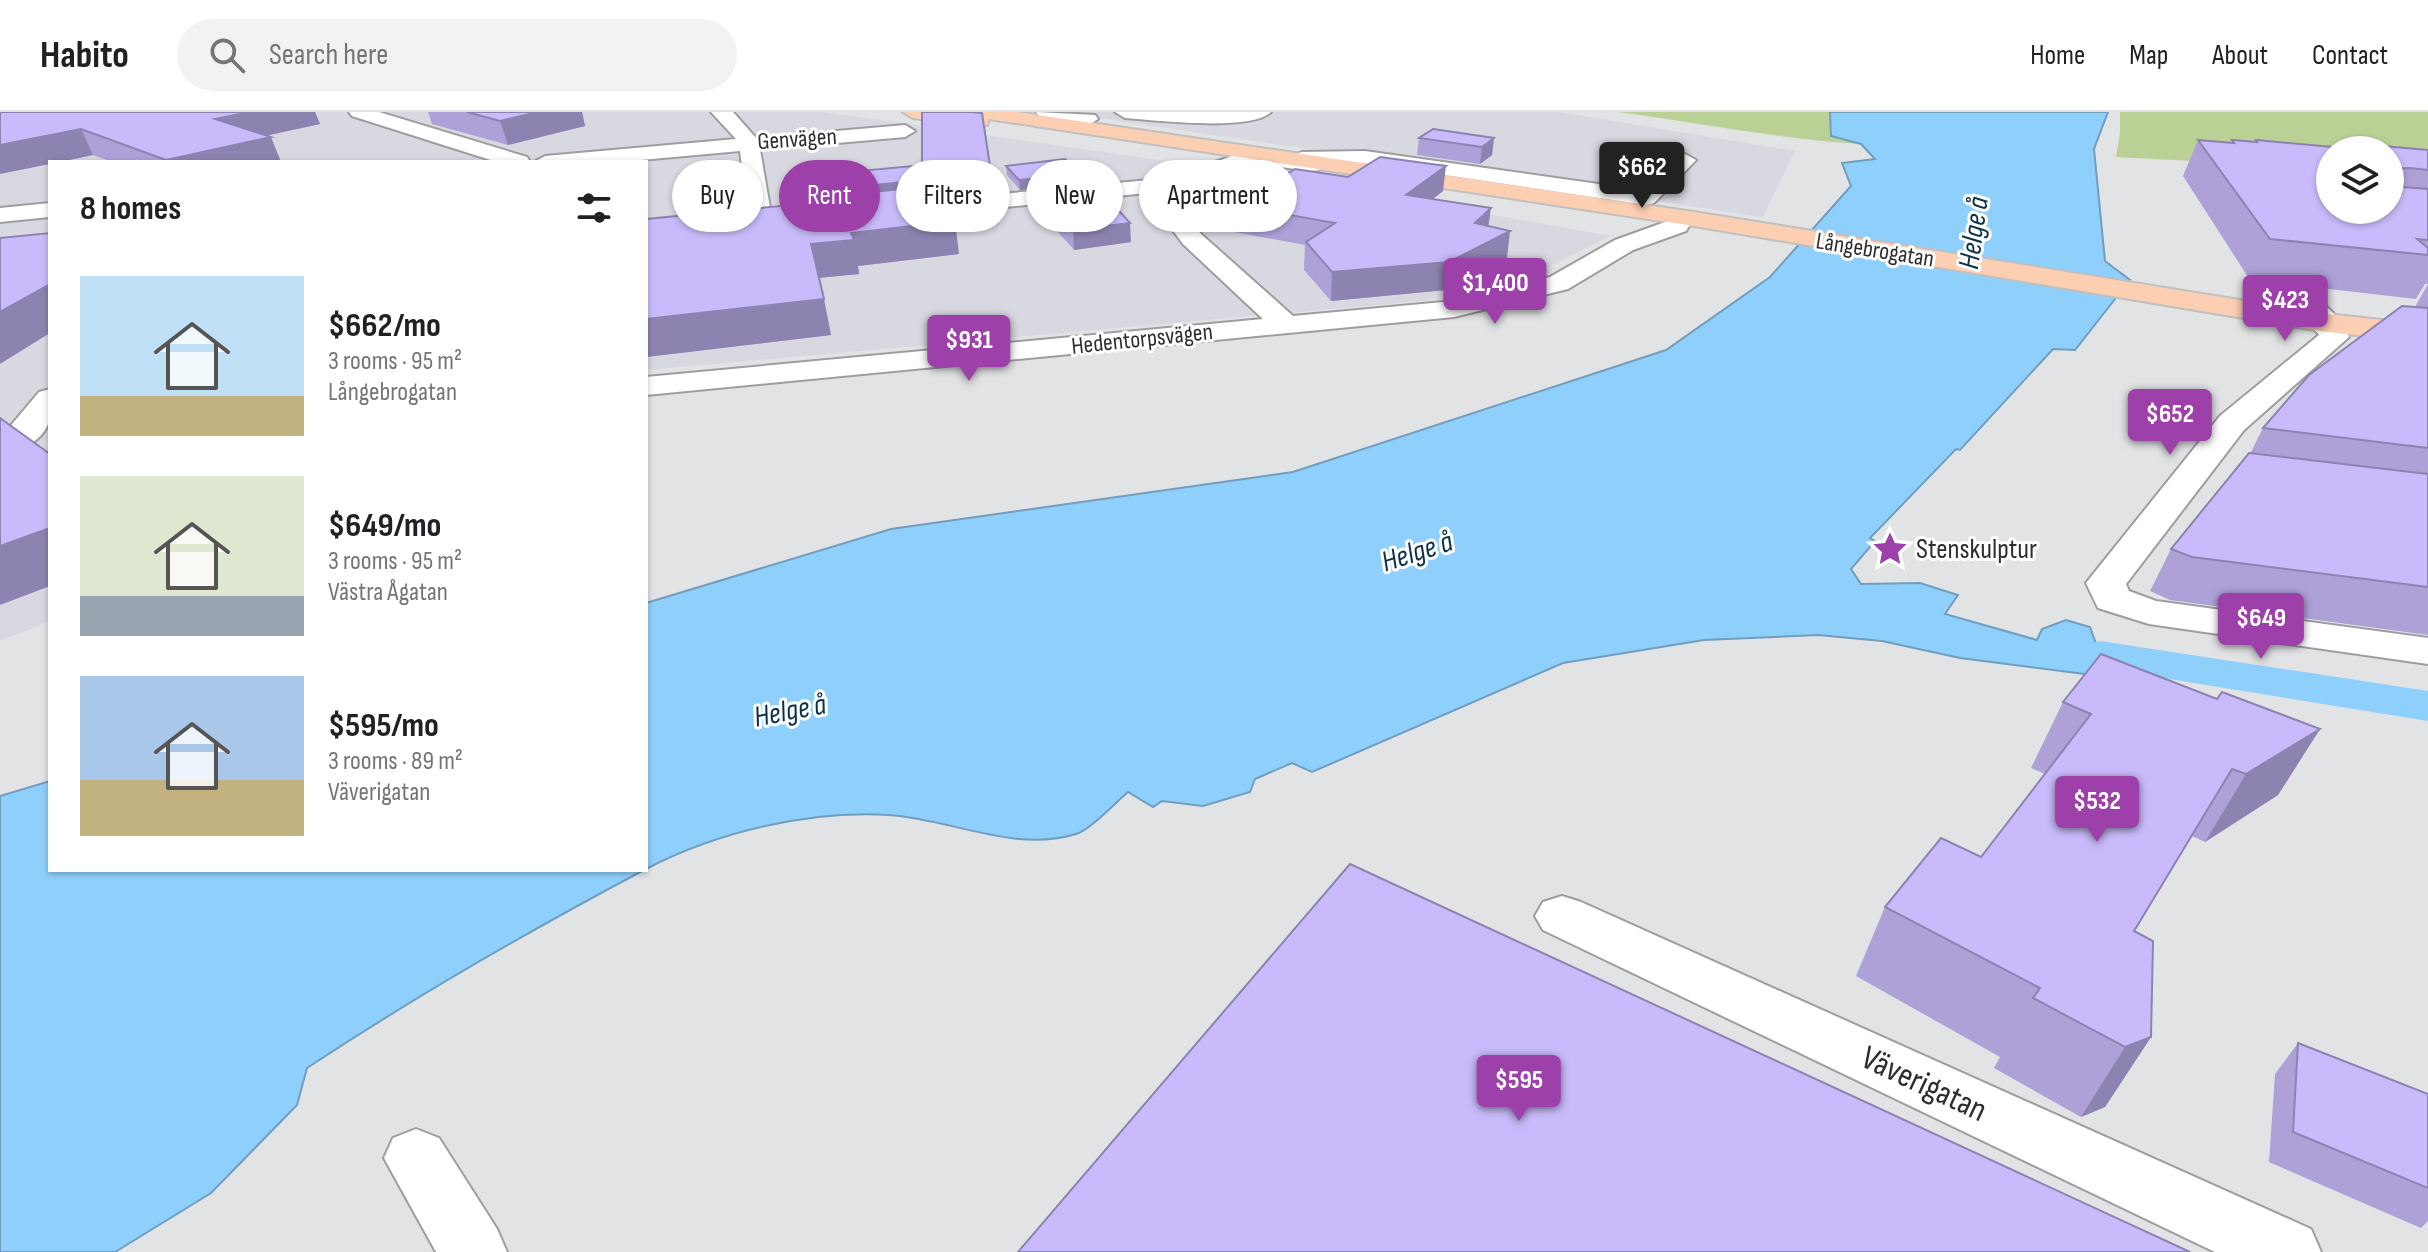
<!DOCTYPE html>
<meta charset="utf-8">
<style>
:root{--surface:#fff;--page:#f2f2f2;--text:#202124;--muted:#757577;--line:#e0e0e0;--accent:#9d40aa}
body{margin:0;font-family:"Sofia Sans Condensed",sans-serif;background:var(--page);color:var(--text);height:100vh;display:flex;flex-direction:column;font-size:30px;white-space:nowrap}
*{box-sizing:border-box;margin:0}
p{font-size:26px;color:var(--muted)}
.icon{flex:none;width:44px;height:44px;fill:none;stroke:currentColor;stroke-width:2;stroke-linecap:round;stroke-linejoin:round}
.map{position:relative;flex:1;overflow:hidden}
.panel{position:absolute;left:48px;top:48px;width:600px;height:712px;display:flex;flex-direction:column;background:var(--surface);border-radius:0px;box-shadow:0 2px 6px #0004}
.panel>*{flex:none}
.hud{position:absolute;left:672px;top:48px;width:760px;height:72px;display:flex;gap:16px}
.fabs{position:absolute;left:2316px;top:24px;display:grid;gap:16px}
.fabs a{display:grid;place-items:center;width:88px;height:88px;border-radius:50%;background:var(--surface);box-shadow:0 2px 6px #0004;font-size:40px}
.price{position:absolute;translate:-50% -68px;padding:0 18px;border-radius:8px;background:var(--accent);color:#fff;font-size:26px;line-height:52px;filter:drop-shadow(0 2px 4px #0008)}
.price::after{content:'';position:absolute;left:50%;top:48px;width:24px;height:18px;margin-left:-12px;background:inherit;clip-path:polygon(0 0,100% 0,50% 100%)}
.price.on{background:#222;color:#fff}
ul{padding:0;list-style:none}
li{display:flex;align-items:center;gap:24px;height:200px;padding:0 32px}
li span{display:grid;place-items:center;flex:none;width:224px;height:160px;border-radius:0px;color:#555}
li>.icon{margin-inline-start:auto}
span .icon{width:96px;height:96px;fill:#fffc;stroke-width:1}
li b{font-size:34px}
h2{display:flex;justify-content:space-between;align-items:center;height:96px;padding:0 32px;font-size:34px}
.tag{padding:0 28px;border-radius:36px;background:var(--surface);box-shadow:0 2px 6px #0004;font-size:28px;line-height:72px}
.tag.on{background:var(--accent);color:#fff}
header{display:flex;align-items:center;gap:48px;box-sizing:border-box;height:112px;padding:0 40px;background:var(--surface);border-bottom:2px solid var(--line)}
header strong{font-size:38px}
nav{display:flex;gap:44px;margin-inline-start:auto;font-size:28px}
.search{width:560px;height:72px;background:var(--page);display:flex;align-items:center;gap:20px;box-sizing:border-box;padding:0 28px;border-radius:44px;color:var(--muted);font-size:30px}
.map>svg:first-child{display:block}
.built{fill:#d8d8e1}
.green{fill:#bad094}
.water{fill:#8ecffb;stroke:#719ebe;stroke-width:2}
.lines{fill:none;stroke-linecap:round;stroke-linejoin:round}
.canal{fill:#8ecffb;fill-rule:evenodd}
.minor-casing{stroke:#9e9ea0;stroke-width:4}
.major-casing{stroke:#c0c0c0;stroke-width:4}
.minor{fill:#fff;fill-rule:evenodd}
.major{fill:#fccfb3;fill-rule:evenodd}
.wall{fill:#ada1d8;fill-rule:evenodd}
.shaded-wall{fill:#8d83b0}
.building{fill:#c9bbfb;stroke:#8d83b0;stroke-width:2}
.labels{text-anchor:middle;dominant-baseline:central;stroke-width:6;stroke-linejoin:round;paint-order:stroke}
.far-street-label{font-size:24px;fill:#2d2d2e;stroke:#fff}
.poi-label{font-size:28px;fill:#2d2d2e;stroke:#fff;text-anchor:start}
.water-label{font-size:30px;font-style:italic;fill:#0c3248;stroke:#fff}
.near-street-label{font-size:34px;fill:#2d2d2e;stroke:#fff}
</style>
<header>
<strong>Habito</strong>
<div class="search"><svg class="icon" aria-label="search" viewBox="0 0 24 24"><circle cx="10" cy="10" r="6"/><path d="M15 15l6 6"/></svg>Search here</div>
<nav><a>Home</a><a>Map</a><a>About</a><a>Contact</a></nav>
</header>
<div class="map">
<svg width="2428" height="1140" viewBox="0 0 2428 1140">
<rect width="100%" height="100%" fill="#e2e3e4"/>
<!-- built -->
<g class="built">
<path d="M0,0H823L1299,68L1611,124L1516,171L1422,189L646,258V50H50V509L0,529Z"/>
<path d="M1058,0H1558L1795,39L1763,105Z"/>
</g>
<!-- green -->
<g class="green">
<path d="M1618,0H1865L1831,24L1861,32C1780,27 1699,11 1618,0Z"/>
<path d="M2120,0H2428V55L2390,38H2330L2308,55L2116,45L2120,21Z"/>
</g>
<!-- water -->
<g class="water">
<path d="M1830,0H2108L2094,37L2105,149L2130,168L2075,238L2053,237L1960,338L1956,337L1870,426L1875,429L1851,457L1861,472L1920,471L1958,483L1945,502L2037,528L2042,517L2066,508L2090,515L2106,559L2092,563L1960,546L1882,529L1818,523L1704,528L1563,551L1312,660L1292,651L1255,667L1250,680L1203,694L1162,689L1153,695L1128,680C1116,690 1090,718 1076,722C1014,741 951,707 889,703C809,698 717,720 646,757V491L891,417L1293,360L1666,238L1770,165L1851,74L1842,51L1875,47L1861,32L1831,24Z"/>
<path d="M50,669V758H644C529,819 416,884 307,956L297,993L211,1081L115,1140H0V684Z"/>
</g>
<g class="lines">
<!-- canal -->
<path class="canal" d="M2100,529L2428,579V609L2083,553L2077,543L2083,533Z"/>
<!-- minor casing -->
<g class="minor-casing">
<g id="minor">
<path d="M349,0H379L527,45L530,50H497L352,4Z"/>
<path d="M711,0H733L756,26L905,13L915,19L905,25L760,38L773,113L770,118H752L749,113L740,39L619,50H534L545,44L736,27Z"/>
<path d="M1036,0L1095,3L1098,7L1088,13L1039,4Z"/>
<path d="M1115,0H1271C1251,20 1154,8 1125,6Z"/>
<path d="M1365,39L1641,78L1677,43L1685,42L1696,48L1654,91L1646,93L1365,51L1321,52L1319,58L1311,59L1257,52L1242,54L1182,76L1175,89L1201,122L1293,204L1454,189L1550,165L1615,128L1668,109H1686L1689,114L1686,119L1633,138L1568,177L1454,205L646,283V265L1263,207L1183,132L1151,89L1157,80L885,107L877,105L873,100L877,95L885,93L1170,66L1238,42L1257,40L1293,44L1302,40Z"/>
<path d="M50,91V105L0,110V96Z"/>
<path d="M2310,187C2329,191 2340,208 2349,225L2244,318L2126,472L2129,479L2156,489L2428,526V552L2149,512L2098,496L2086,471L2220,304L2319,223L2296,195L2300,189Z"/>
<path d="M50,277C50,286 51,295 50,304C48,324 24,342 3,337L0,327L3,323L39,280Z"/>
<path d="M1562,784L1581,790L2311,1117L2321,1140H2215L1543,818L1535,804L1543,790Z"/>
<path d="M416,1017L439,1026L497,1117L507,1140H436L384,1046L393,1026Z"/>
</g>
</g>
<!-- major casing -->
<g class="major-casing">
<path id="major" d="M903,0H1017L1694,100L2327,202L2428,213V231L2327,220L1694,114L989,7L987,13L980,15L913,6Z"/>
</g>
<!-- minor -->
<use href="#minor" class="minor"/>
<!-- major -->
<use href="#major" class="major"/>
</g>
<!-- wall -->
<g class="wall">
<path d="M0,0H315L320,12L266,24L281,50H113L93,43L59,50H50Z"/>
<path d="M428,0H582L585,14L508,33L432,12Z"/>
<path d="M1419,26H1494L1492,43L1480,52L1417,43Z"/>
<path d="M2198,28L2230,31L2232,28L2255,30L2256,28L2346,36L2349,31L2428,38V172H2425L2416,187L2250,168L2183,64ZM2330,38H2390V98Z"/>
<path d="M1006,54L1079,62V72L1020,78L1007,63Z"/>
<path d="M859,59L922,68L923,75L922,60L992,72L935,77L959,142L858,154L859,162L819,166L831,223L646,245L866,86L862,77Z"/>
<path d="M1034,77L1131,130L1074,138L1036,95Z"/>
<path d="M1443,79L1433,87L1489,114L1507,146L1446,178L1331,189L1304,158L1305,133L1234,120V93Z"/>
<path d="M2428,172V523L2170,488L2150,479L2171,437L2250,342L2263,316L2415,195Z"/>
<path d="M2217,587L2320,617L2278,683L2205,730L2192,724L2135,819L2151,925L2105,995L2081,1005L1994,956L2000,945L1856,864L1885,795L1981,745L2045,662L2031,656L2063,590Z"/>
<path d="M2298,931L2428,982V1109L2421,1116L2269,1050L2275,962Z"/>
</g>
<!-- shaded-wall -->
<g class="shaded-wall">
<path d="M250,0H315L320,12L226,32L215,7Z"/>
<path d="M538,0H582L585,14L508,33L500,9Z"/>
<path d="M81,17L93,43L59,50H50V52L0,62V33Z"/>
<path d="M271,25L281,50H167L166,48Z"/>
<path d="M1494,26L1492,43L1480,52L1482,35Z"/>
<path d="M990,54L992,72L924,78L922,60Z"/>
<path d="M1446,54L1443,79L1404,109L1406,83Z"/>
<path d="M1079,62V72L1020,78L1019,68Z"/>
<path d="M922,68L925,87L875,85L872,80L874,92H869L866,74Z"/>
<path d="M1491,96L1487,123L1475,111Z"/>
<path d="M955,109L959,142L858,154L859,162L817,166L811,132L851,121Z"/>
<path d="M1130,111L1131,130L1074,138L1073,118Z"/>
<path d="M1510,119L1507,146L1446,178L1331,189L1332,160Z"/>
<path d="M50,172V221L0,252V200Z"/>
<path d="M824,187L831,223L646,245V207Z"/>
<path d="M50,416V474L0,493V434Z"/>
<path d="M2320,617L2278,683L2205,730L2246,662Z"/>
<path d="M2151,925L2105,995L2081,1005L2125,935Z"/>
</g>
<!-- building -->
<g class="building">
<path d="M0,0H250L215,7L271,25L166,48L81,17L0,33Z"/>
<path d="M467,0H538L500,9Z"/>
<path d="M922,0H971L982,1L990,54L922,60Z"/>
<path d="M1433,17L1494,26L1482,35L1419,26Z"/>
<path d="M2198,28L2234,31L2232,28L2257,30L2256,28L2355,37L2349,31L2428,38V58L2410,56L2390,57V38H2330V98H2390V74L2428,77V128L2417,127L2428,136V143L2270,127Z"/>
<path d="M1380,45L1446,54L1406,83L1491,96L1475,111L1510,119L1449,150L1332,160L1306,130L1335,111L1234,93L1295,57L1348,65Z"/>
<path d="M1065,47L1079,62L1019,68L1006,54Z"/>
<path d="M913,54L922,68L866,74L859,59Z"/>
<path d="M1094,71L1130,111L1073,118L1034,77Z"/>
<path d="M932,74L955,109L851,121L854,128L811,132L824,187L646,207V107L875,85L872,80Z"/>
<path d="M50,121V172L0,200V126Z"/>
<path d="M2402,194L2428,196V336L2263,316L2309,263Z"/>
<path d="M0,306L50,342V416L0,434Z"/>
<path d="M2249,341L2428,362V475L2192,445L2171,437Z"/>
<path d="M2101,542L2217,587L2222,580L2320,617L2246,662L2232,657L2134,819L2153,829L2151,925L2125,935L2033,886L2040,876L1885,795L1941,726L1981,745L2091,602L2063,590Z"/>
<path d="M1350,752L2190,1140H1018Z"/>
<path d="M2298,931L2428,982V1076L2293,1020Z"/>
</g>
<!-- icons -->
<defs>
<g id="sight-bare" transform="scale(2.76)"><path d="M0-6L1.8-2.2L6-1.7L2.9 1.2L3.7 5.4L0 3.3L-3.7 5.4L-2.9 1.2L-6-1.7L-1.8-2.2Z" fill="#9d40aa" stroke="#fff" stroke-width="2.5" paint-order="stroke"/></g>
</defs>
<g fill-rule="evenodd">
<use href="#sight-bare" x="1890" y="437"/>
</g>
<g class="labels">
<!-- far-street labels -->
<g class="far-street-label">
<text transform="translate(797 27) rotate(-4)">Genvägen</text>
<text transform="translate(1875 138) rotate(9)">Långebrogatan</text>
<text transform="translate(1142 227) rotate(-6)">Hedentorpsvägen</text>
</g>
<!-- poi labels -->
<g class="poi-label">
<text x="1916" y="437">Stenskulptur</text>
</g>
<!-- water labels -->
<g class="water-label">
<text transform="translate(1974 121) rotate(-82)">Helge å</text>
<text transform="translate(1417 440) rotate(-18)">Helge å</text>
<text transform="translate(790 599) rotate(-11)">Helge å</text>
</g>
<!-- near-street labels -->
<g class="near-street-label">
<text transform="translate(1924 972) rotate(25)">Väverigatan</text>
</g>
</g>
</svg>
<div class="fabs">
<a><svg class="icon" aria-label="layers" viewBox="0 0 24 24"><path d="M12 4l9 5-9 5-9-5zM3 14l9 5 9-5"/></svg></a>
</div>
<b class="price on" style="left:1642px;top:98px">$662</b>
<b class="price" style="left:1495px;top:214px">$1,400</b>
<b class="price" style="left:2285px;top:231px">$423</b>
<b class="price" style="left:969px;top:271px">$931</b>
<b class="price" style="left:2170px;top:345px">$652</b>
<b class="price" style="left:2261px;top:549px">$649</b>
<b class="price" style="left:2097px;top:732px">$532</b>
<b class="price" style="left:1519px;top:1011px">$595</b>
<div class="hud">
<a class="tag">Buy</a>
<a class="tag on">Rent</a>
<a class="tag">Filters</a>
<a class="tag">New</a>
<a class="tag">Apartment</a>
</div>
<section class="panel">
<h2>8 homes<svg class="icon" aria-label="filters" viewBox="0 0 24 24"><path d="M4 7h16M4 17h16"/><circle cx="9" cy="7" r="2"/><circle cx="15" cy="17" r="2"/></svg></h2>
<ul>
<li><span style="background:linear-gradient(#bfe0f5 75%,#c2b280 0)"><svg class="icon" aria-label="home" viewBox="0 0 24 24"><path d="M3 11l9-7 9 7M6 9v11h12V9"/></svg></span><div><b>$662/mo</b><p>3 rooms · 95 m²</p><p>Långebrogatan</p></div></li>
<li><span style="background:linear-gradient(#dfe7d0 75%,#9aa5b1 0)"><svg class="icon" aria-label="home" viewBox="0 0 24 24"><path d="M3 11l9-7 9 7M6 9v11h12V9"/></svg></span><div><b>$649/mo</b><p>3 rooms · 95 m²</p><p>Västra Ågatan</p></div></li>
<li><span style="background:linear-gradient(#a9c7e8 65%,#c2b280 0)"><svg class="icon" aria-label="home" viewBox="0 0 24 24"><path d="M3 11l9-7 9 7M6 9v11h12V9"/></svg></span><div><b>$595/mo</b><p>3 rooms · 89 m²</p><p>Väverigatan</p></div></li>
</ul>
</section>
</div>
